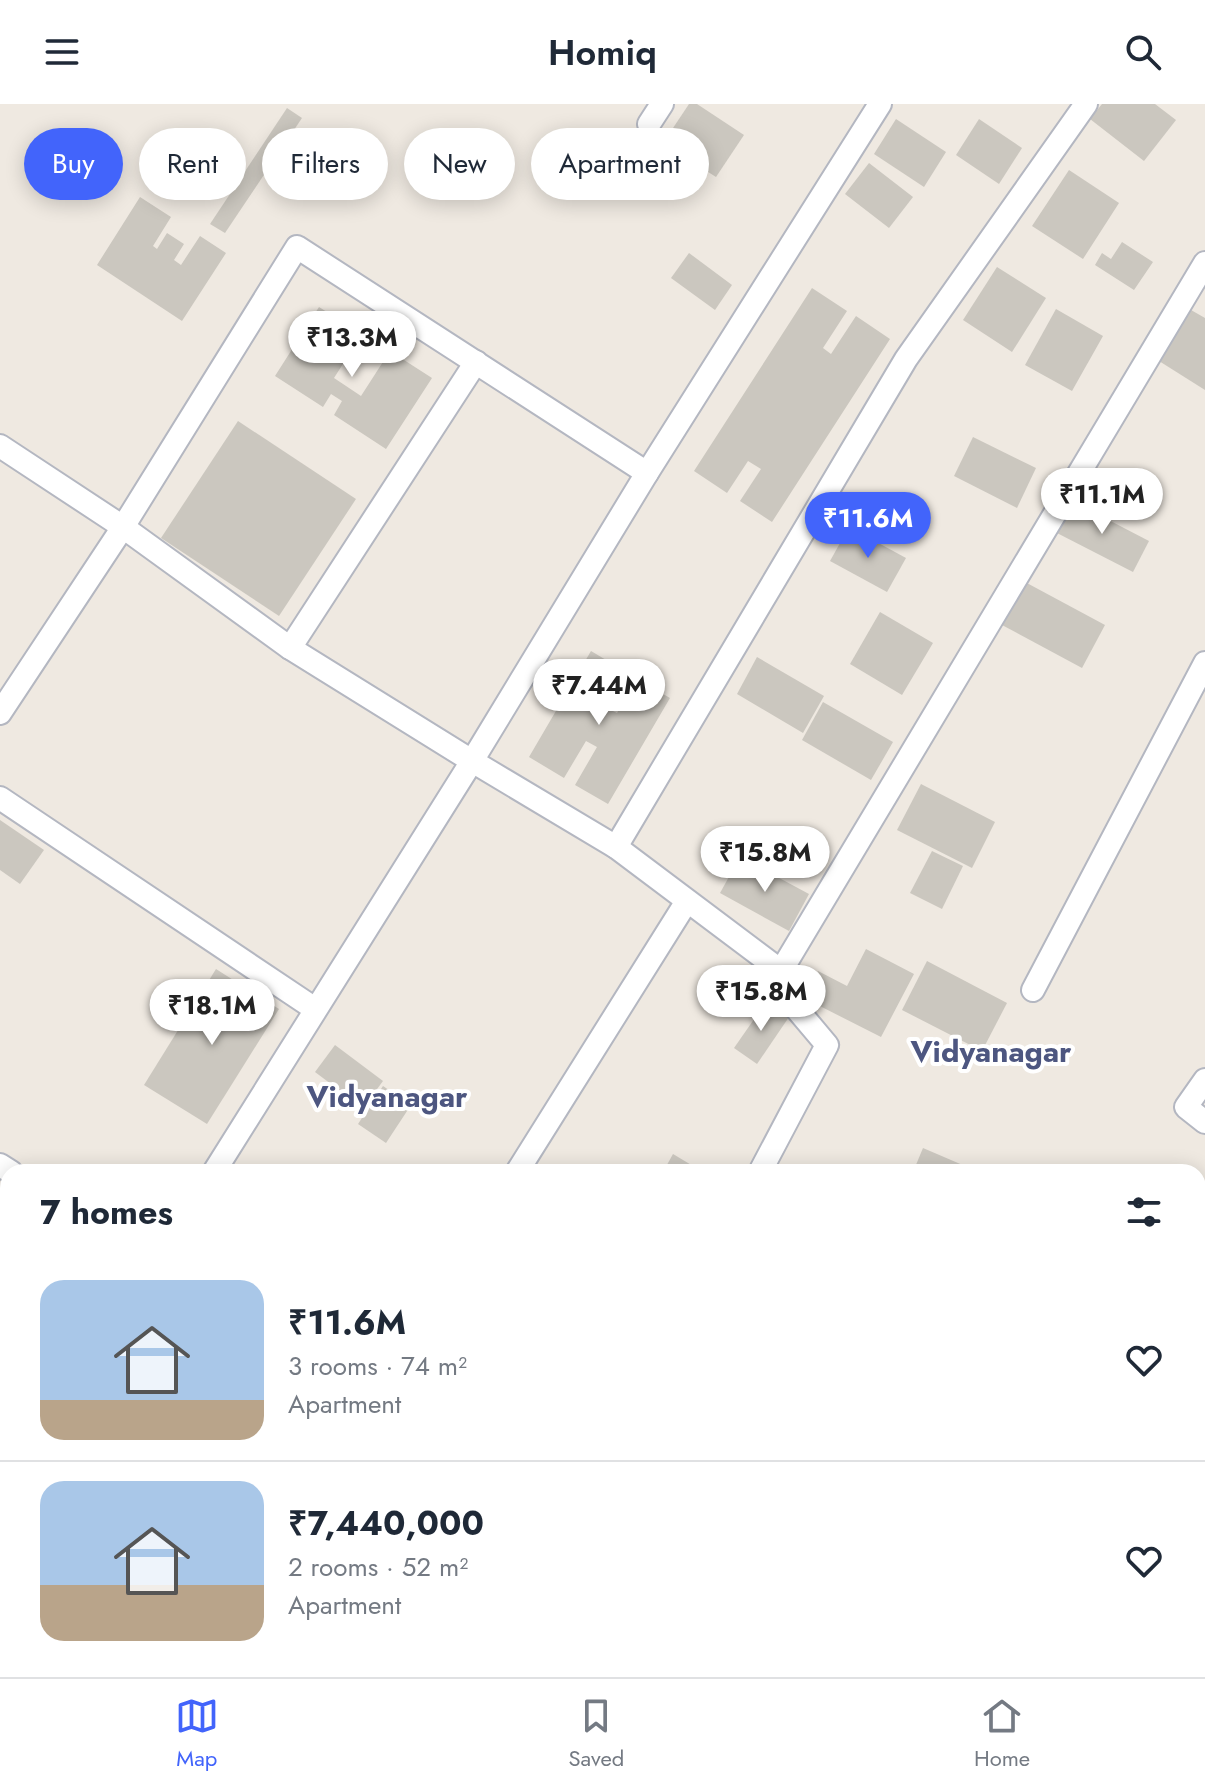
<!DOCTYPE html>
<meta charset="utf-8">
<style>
:root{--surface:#fff;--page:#f2f2f3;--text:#1f2937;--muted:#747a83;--line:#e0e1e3;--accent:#4264fb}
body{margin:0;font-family:Jost,sans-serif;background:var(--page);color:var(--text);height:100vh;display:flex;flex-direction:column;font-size:30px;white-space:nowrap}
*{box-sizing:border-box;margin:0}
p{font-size:26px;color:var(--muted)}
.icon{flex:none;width:44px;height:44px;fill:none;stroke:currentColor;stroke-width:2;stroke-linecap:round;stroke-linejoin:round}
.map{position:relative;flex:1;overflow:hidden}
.drawer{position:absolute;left:0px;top:1060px;width:1206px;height:514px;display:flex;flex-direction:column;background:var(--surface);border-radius:24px 24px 0 0;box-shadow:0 4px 20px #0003}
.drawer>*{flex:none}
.guide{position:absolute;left:24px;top:24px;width:800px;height:72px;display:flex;gap:16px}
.price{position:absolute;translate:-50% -68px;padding:0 18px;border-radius:28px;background:#fff;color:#222;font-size:26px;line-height:52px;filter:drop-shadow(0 2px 4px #0008)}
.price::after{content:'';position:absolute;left:50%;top:48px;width:24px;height:18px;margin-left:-12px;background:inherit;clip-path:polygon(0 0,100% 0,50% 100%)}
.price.selected{background:var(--accent);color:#fff}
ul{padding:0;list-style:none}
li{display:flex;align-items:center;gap:24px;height:200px;padding:0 40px}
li+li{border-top:2px solid var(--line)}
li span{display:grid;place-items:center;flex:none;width:224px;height:160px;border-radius:24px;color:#555}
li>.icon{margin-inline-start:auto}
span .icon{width:96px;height:96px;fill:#fffc;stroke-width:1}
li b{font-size:34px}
h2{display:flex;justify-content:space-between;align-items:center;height:96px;padding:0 40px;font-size:34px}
.chip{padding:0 28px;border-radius:36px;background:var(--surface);box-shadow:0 4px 20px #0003;font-size:28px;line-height:72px}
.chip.selected{background:var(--accent);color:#fff}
header{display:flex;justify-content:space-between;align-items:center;height:104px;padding:0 40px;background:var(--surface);font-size:36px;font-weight:600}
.tabs{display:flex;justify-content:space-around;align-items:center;height:112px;border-top:2px solid var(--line);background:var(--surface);font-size:22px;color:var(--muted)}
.tabs a{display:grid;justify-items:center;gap:4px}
.tabs .selected{color:var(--accent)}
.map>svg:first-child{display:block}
.building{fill:#cbc7bf}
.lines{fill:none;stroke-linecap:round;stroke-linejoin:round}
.street-casing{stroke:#b4b7c1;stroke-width:26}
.street{stroke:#fff;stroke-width:22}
.labels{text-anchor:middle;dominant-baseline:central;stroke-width:8;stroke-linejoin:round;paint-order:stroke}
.neighbourhood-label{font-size:30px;font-weight:bold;fill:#4d5680;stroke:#fff}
</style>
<header><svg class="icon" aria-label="menu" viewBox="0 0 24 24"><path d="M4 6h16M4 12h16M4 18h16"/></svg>Homiq<svg class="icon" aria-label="search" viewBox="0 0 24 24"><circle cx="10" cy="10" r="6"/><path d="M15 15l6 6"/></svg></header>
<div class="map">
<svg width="1205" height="1573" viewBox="0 0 1205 1573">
<rect width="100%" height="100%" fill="#efe9e1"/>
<!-- building -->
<g class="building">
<path d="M689,0H697L744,31L716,73L663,39Z"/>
<path d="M1102,0H1155L1176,16L1144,57L1090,15Z"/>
<path d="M287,4L302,14L225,129L210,120Z"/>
<path d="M896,15L946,48L924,83L874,50Z"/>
<path d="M979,15L1022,44L999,80L956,51Z"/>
<path d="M869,59L913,93L889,124L845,90Z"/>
<path d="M1069,66L1119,99L1083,155L1032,122Z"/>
<path d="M140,93L171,113L153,142L157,145L167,129L184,140L174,156L181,161L200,132L226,149L182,217L97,161Z"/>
<path d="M1122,138L1153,158L1134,186L1095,161L1102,149L1111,155Z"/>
<path d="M689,149L732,181L715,206L671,174Z"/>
<path d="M997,163L1046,194L1012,248L963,216Z"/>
<path d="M812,184L847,207L823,244L831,250L856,212L890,235L772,418L740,397L761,365L748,357L727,389L694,367Z"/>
<path d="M319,203L362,230L334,274L361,292L390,247L432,274L386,345L334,311L342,297L331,290L323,303L275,272Z"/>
<path d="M1056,205L1103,232L1072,287L1025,261Z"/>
<path d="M1191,206L1205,214V286L1159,257Z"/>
<path d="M238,317L356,395L279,512L161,434Z"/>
<path d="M973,333L1036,364L1017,404L954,372Z"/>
<path d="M1072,397L1149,437L1133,468L1055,428Z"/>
<path d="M849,423L906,454L887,488L830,457Z"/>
<path d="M1025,478L1105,521L1082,564L1002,521Z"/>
<path d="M880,508L933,539L902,591L850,560Z"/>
<path d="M591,547L628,569L607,604L617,609L637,575L670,594L608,700L575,681L597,643L586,637L564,674L529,653Z"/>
<path d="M757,553L824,592L803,629L737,590Z"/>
<path d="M823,598L893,638L871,676L802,636Z"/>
<path d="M921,680L995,718L972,764L897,726Z"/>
<path d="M0,716L44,746L20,780L0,766Z"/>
<path d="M932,747L963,762L942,805L910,789Z"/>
<path d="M740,753L809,790L789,827L720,789Z"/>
<path d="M866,845L914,870L881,933L804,894L818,867L847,882Z"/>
<path d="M927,857L1007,899L982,947L902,906Z"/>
<path d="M216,865L279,905L207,1020L144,981Z"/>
<path d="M766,898L789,913L757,960L734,944Z"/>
<path d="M335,941L383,977L363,1004L315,968Z"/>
<path d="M383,982L411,1001L386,1039L358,1020Z"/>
<path d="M923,1044L979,1068H913Z"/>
<path d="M673,1050L703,1068H663Z"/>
<path d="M1198,1170L1205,1173V1246L1203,1250L1198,1248Z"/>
<path d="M76,1566H117L128,1573H72Z"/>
<path d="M351,1566H381L391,1573H346Z"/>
<path d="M511,1566H603L599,1573H523Z"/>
<path d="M674,1566H718L715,1573H671Z"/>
<path d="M721,1566H762L771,1569L769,1573H718Z"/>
<path d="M917,1566H970L987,1573H914Z"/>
<path d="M1008,1566H1048L1045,1573H1022Z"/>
</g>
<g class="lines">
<!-- street casing -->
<g class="street-casing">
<g id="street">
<path d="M649,20L662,0"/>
<path d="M0,342L123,423L290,544L472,657L616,743L781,867"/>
<path d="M290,544L476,258"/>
<path d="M0,609L123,423L297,143L647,369"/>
<path d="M0,694L315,905"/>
<path d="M616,743L906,255L1086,0"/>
<path d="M1033,886L1205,559"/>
<path d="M1205,976L1186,1003L1205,1018"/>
<path d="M0,1061L11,1068"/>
<path d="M214,1068L472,657L647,369L880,0"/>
<path d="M517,1068L687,797"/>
<path d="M760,1068L827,941L795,903L781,867L1205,159"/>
<path d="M1198,1272L1205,1276"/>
<path d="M0,1413L8,1400"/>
<path d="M1198,1487L1205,1472"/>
<path d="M1198,1528L1205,1532"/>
<path d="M825,1566L839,1573"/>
<path d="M202,1573L207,1566"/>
<path d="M477,1573L481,1566"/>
<path d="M1159,1573L1162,1566"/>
</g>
</g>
<!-- street -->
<use href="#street" class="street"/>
</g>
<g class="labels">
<!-- neighbourhood labels -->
<g class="neighbourhood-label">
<text x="991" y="947">Vidyanagar</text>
<text x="387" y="992">Vidyanagar</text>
</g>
</g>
</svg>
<b class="price" style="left:352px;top:275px">₹13.3M</b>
<b class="price" style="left:1102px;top:432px">₹11.1M</b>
<b class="price selected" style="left:868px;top:456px">₹11.6M</b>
<b class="price" style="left:599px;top:623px">₹7.44M</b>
<b class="price" style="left:765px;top:790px">₹15.8M</b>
<b class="price" style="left:761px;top:929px">₹15.8M</b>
<b class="price" style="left:212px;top:943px">₹18.1M</b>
<div class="guide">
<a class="chip selected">Buy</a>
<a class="chip">Rent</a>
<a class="chip">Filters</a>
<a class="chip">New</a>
<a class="chip">Apartment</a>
</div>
<section class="drawer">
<h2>7 homes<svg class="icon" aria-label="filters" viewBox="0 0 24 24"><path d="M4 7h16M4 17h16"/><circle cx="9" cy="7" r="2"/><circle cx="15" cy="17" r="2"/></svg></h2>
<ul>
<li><span style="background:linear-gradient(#a9c7e8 75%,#b9a48a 0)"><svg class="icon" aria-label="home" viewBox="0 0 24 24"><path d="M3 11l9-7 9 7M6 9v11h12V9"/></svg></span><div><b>₹11.6M</b><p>3 rooms · 74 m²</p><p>Apartment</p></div><svg class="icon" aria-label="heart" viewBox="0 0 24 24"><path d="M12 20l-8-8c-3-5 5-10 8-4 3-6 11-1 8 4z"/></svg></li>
<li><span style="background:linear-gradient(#a9c7e8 65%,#b9a48a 0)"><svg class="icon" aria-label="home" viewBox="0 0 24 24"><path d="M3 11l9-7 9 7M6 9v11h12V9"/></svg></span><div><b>₹7,440,000</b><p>2 rooms · 52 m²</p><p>Apartment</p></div><svg class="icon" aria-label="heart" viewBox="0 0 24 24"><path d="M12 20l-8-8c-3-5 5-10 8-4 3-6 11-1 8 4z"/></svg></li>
</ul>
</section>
</div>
<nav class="tabs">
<a class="selected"><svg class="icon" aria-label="map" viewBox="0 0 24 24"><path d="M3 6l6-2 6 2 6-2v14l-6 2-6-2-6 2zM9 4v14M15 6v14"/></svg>Map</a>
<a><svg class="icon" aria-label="saved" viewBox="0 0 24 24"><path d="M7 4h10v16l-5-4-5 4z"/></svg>Saved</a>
<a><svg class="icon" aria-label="home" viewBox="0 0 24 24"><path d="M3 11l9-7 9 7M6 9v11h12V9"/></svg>Home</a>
</nav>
